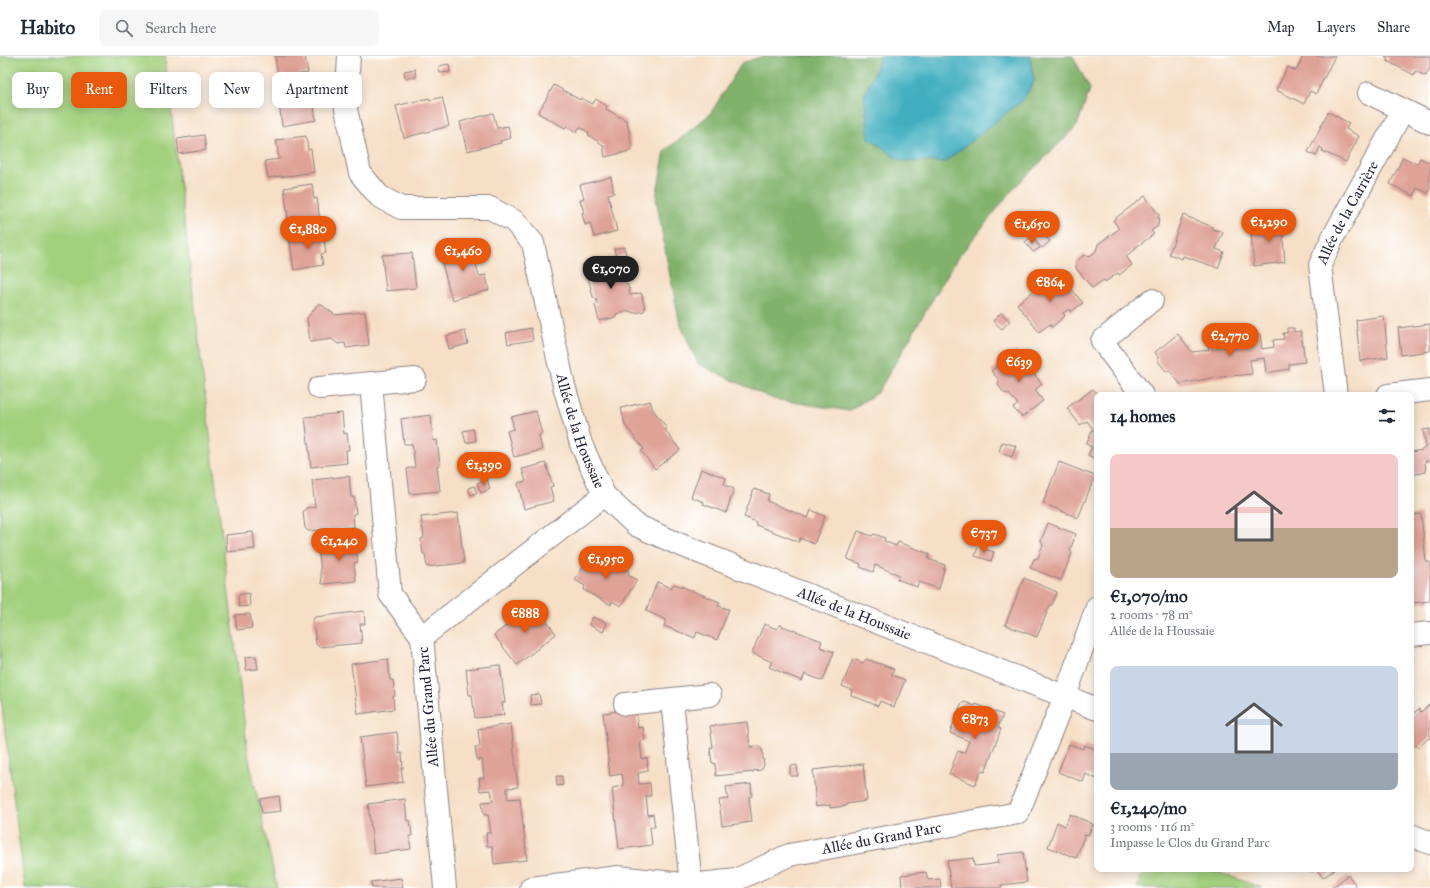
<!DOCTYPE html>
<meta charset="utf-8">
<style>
:root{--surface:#fff;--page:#f6f6f7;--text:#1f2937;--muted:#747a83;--line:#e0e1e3;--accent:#ea580c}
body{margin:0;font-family:"IM FELL Great Primer",serif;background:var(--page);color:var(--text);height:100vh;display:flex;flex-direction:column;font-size:15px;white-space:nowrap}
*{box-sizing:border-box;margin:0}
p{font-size:13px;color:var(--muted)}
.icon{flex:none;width:22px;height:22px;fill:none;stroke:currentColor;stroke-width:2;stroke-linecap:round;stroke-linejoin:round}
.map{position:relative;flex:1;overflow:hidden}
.panel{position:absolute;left:1094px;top:336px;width:320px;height:480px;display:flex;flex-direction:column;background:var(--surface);border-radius:8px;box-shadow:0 2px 10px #0003}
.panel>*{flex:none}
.guide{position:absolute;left:12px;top:16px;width:380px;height:36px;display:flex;gap:8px}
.price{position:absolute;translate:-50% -34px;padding:0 9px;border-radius:14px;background:var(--accent);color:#fff;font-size:13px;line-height:26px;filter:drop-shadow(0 1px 2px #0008)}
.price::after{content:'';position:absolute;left:50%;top:24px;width:12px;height:9px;margin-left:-6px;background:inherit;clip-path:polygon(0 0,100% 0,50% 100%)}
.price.active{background:#222;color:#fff}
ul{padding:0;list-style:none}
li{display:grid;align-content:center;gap:8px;height:212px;padding:0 16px}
li span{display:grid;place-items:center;height:124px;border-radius:8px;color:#555}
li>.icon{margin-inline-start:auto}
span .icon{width:72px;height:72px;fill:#fffc;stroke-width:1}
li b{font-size:17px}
h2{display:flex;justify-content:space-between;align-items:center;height:48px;padding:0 16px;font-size:17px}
.tag{padding:0 14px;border-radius:8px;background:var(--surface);box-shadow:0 2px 10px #0003;font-size:14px;line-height:36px}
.tag.active{background:var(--accent);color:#fff}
header{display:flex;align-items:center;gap:24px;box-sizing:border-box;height:56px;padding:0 20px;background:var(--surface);border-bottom:1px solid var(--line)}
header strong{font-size:19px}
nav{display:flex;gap:22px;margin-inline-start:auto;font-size:14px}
.search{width:280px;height:36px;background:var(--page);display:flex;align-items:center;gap:10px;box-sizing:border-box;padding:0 14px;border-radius:8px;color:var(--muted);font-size:15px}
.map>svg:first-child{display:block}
.green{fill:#a2d07d;stroke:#62795c}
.forest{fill:#81b26c;stroke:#526a54}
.water{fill:#41aebf;stroke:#32687d}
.building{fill:#dfa296}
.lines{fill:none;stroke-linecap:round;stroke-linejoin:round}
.minor-casing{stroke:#8c8080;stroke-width:24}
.minor{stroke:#fff;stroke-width:22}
.labels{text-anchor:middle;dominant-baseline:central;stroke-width:4;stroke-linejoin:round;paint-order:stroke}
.street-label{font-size:15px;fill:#22223b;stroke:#fff}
</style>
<header>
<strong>Habito</strong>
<div class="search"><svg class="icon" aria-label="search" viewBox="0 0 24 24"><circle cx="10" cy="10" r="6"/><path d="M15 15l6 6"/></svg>Search here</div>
<nav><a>Map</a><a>Layers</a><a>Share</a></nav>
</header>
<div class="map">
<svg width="1430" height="832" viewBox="0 0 1430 832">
<rect width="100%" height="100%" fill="#fff"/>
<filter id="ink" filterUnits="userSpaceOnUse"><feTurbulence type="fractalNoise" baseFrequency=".025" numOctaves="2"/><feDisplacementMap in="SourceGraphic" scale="8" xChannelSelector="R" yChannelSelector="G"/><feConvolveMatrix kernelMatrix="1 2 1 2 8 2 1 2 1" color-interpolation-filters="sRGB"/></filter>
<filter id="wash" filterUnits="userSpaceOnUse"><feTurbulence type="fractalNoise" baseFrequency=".012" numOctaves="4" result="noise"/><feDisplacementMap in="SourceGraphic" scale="16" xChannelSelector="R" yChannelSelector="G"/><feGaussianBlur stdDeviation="0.9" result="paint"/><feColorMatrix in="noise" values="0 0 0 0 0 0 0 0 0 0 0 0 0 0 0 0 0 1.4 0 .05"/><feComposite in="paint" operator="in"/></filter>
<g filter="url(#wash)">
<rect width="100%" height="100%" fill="#f6dfc6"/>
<!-- green -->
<g class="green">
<path d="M0,0H166L165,3L248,698L277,832H25L0,635Z"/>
<path d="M1144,813H1209L1263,832H1137Z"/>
</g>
<!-- forest -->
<path class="forest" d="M763,0H881V2L1005,58L1023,44L1034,25L1030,0H1073L1090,33L1077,70L1014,132L956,204L878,336L849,355L773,343L698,308L680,268L668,210L656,141L665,95L710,58L742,7Z"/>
<!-- water -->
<path class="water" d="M881,0H1030L1034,25L1023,44L945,106L901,105L869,82L864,40Z"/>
<g id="blocks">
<!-- building -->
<g class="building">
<path d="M275,0H305L308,17L278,21Z"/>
<path d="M1303,0H1335L1316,38L1310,35L1304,48L1276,34L1288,11L1296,15Z"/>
<path d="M1385,0H1430V12L1426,20L1415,15L1414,19L1387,5L1388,2Z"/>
<path d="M449,8L450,16L440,17L439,10Z"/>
<path d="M415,13L416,21L405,22L404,15Z"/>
<path d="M306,29L308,44H313L316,64L282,70L277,33Z"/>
<path d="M554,29L580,44L581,42L593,48L596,43L607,50L606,53L627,65L632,91L630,95L605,101L603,89L588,79L589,77L580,71L576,76L567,70L565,72L538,57Z"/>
<path d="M442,41L449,70L404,82L396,50L429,42L430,44Z"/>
<path d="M1328,56L1349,67L1346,73L1359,80L1346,106L1322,95L1323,93L1320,91L1316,100L1308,96Z"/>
<path d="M493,57L497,72L508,70L511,82L500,85L501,87L467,95L460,66Z"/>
<path d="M204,79L206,94L179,98L177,83Z"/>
<path d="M306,80L308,94L311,93L314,116L281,121V120L268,122L265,105L279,103L276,84Z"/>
<path d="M1403,101L1417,108L1420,102L1430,107V133L1428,137L1417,132L1414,140L1390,128Z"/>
<path d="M611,121L614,137L608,138L617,175L594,181L590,167L585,169L582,157L584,156L580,144L584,142L580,129Z"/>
<path d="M312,128L314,143L317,142L320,165L289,170L284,132Z"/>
<path d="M1145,140L1159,159L1158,170L1151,175L1154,178L1135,192L1136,193L1126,200L1132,209L1119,219L1118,217L1105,226L1104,224L1092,232L1076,212V205L1084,199L1089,201L1096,195L1098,188L1119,173L1113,164Z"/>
<path d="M1183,159L1213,171L1212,173L1223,176L1216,193L1224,196L1218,212L1183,200L1182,203L1169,198Z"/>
<path d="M1265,160L1288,172L1283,183L1285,206L1254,210L1251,178L1256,170L1260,172Z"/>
<path d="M323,176L326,197L321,198L323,209L294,214L289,181Z"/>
<path d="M1042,176L1050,185L1042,192L1034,182Z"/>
<path d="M1031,181L1040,192L1033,196L1025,186Z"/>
<path d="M468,185L472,199H474L479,220L486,219L489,234L452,244L442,207L445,206L442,192Z"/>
<path d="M624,191L626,198L616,201L614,193Z"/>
<path d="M412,197L416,232L386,235L382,199Z"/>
<path d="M616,201L619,213L617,214L620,225H623L628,229L630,239L641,237L645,252L644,255L634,257L629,255L616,258V261L599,265L595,249L598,248L596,243L593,241L588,221H585L582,209Z"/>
<path d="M1058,216L1083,247L1070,256L1069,253L1063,257L1065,260L1052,271L1050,268L1039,276L1017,248Z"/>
<path d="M319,247L335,259L365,256L369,289L346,292L345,287L338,288L332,283L310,286L307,262Z"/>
<path d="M1001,257L1010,265L1002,273L993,265Z"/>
<path d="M1384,260L1388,301L1360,305L1356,264Z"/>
<path d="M1430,268V295L1401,299L1398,272Z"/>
<path d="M531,272L533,284L508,288L506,277Z"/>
<path d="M1287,272H1294V276L1301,275L1305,306L1289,308V313L1266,317L1264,302L1250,304L1252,318L1212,322L1180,328L1170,315H1166L1158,305V301L1155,296L1178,278L1192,296L1209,294L1208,290L1246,285V280L1260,278L1262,293L1274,291L1273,284L1284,283L1283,277H1287Z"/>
<path d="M465,275L468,288L449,293L446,280Z"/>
<path d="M1016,295L1042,328L1035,334L1043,345L1022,361L1013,352L1018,348L1009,338L1004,337L998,329L999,324L991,315Z"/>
<path d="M1093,333L1097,338V404L1088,399L1092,391L1086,388L1093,373L1087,365L1080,369L1067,352Z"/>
<path d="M650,345L653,354L667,372L665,374L680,394L655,413L641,395L644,393L625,369L621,352Z"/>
<path d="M536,355L542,378L539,379L542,394L514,401L507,375L514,373L511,361Z"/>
<path d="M342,357L344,378L347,377L349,394H346L347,407L311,411L305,361Z"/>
<path d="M431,359L433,385L437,384L440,409L437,410L440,435L410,438L407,413L415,411L412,388H404L401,363Z"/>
<path d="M473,373L476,385L466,387L463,375Z"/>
<path d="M1430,373V405H1425L1426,416L1411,419V396L1422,394L1426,391L1423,374Z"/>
<path d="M1002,386L1016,390L1012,401L999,396Z"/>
<path d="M1059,406L1095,420L1078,462L1043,447Z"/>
<path d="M546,407L553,430L550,431L554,445L524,453L518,427L526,425L522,413Z"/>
<path d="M701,413L726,422L724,429L734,433L726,457L703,448L704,446L691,441Z"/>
<path d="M349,420L351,441H354L356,457L353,458L354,471L308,475L305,472L303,456L306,452L315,451L312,424Z"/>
<path d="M487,423L490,433L481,437L477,427Z"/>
<path d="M474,430L477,437L471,439L468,432Z"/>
<path d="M754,433L769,438L767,445L808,462L811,454L825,460L814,488L800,482L799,486L779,478L756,469V466L744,461Z"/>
<path d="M458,457L464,507L427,511L425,498H423L421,483L424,482L421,461Z"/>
<path d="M1421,458L1426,506H1430V545L1411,547V459Z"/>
<path d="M1048,467L1076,478L1070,494L1072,497L1061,524L1030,512L1034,503L1038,502L1043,489L1041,485Z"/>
<path d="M858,475L872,480L874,478L885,482L884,485L896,490L898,486L930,498L928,503L945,509L939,533L919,526L917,531L897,523L899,519L875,509L873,516L860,511L861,508L847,503Z"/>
<path d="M253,476L255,493L227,496L226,479Z"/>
<path d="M355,482L358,506L354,507L356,525L322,528L319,497L332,496L331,485Z"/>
<path d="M978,491L994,496L991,505L975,500Z"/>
<path d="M590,499L603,506L606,502L629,515L628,519L637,524L621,550L612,545L611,549L609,548L584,534L585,530L575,524Z"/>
<path d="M1024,522L1057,536L1052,549H1050L1037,581L1005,569Z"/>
<path d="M657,526L671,532L674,528L683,531L720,546L718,550L729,553L717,584L697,576L695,582L664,570L666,564L646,555Z"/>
<path d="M249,537L250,550L239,551L238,539Z"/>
<path d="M534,548L556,578L517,609L494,579L511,566L509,564L522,554L524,556Z"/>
<path d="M364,555L365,568H360L362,587L319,591L316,588L313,564L315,561Z"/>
<path d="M250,558L252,572L237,574L235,559Z"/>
<path d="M593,561L607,567L603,576L589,569Z"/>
<path d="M764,568L777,573L780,569L822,585L820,591L834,596L823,625L805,618L802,625L785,618L769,611L772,606L752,597Z"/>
<path d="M256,600L258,613L246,614L245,601Z"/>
<path d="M388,603L390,624H393L395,640H393L394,653L358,658L351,608Z"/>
<path d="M853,603L863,607L866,603L894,613L892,619L905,624L894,651L880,645L878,650L851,639L852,634L842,630Z"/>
<path d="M500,609L505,647H502L504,659L475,662L472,639H469L466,613Z"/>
<path d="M539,638L541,648L531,649L530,639Z"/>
<path d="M965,646L975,650L976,648L1003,659L998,671L1001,673L985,716L981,715L975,729L949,718L958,695L964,697L969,685L950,677L961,648Z"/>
<path d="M1430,648V683L1429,682L1418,692L1416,689L1411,693V659L1419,653L1421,656Z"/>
<path d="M636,653L638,672L643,671L645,684L640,685L642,703L647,702L648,715L638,717L639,728L650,727L651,740H646L648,759L653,758L655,771H650L652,789L619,793L612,732L623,730V724L622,718L610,720L603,657Z"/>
<path d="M747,666L750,691L758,690L762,693L764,710L761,714L753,715V716L716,720L715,707H712L710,692L713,691L710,670Z"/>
<path d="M511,668L518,731L507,732V737L508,743L520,742L527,804L494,808L492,790H487L486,777H491L488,759H484L482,746L493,745L491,734L480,735L479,722H484L482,704H477L475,691H480L478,673Z"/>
<path d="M397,676L399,698L402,697L403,713H401L403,726L366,731L360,681Z"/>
<path d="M1069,688L1083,693L1085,689L1097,694V723L1086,718L1083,726L1058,716Z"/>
<path d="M863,708L867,745L846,748V750L830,752V749L816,751L813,714Z"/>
<path d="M797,709L798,720H790V710Z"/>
<path d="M556,720H562L563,729L557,730Z"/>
<path d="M751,728L752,740L749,741L752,766L722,770L719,744L728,743L726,731Z"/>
<path d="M279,740L281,755L262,757L260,743Z"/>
<path d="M405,743L407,765L410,764L412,780H409L411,793L374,798L368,748Z"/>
<path d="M1070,758L1093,768L1088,779L1085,778L1076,802L1048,791L1057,766L1065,770Z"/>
<path d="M1023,796L1027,826L1001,829L1002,832H951L947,805L973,802L974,810L986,809L998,807L997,799Z"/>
<path d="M1306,813H1335L1323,822L1318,815L1315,813L1313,816Z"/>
<path d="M926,816L928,824L940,823L941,832H902L901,819Z"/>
<path d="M1348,819L1355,828V832H1332Z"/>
<path d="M401,822L403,832H372L371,826Z"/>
</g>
</g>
</g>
<g filter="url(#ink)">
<use href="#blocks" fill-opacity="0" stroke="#8c8080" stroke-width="1"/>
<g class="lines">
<!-- minor casing -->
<g class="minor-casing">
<g id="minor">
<path id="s1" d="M349,0L346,53L360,117L379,140L401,152H490L514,165L533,187L564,330L581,388L604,439L636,469L676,487L1097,653"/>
<path d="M1369,37L1430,67"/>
<path d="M371,327L390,538L422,581"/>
<path d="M319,332L415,323"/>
<path d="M1142,339L1102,285L1152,244"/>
<path id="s2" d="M1336,339L1320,209L1333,181L1403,54"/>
<path d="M1388,339L1430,334"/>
<path d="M1411,579L1430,577"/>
<path d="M672,644L691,829"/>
<path d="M625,648L710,639"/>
<path d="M1411,779L1430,787"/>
<path d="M445,832L422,581L604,439"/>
<path id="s3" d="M531,832L618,821L691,829L736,824L789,799L1018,757L1065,640L1097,551"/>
</g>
</g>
<!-- minor -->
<use href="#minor" class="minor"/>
</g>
</g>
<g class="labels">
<!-- street labels -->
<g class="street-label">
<text stroke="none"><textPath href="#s2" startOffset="190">Allée de la Carrière</textPath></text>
<text stroke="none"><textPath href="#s1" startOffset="513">Allée de la Houssaie</textPath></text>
<text stroke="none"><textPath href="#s1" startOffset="861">Allée de la Houssaie</textPath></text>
<text transform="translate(428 651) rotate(-95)">Allée du Grand Parc</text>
<text stroke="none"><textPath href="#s3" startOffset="359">Allée du Grand Parc</textPath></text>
</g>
</g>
</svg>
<b class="price" style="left:1269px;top:187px">€1,290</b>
<b class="price" style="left:1032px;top:189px">€1,650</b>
<b class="price" style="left:308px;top:194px">€1,880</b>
<b class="price" style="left:463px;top:216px">€1,460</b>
<b class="price active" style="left:611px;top:234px">€1,070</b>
<b class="price" style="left:1050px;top:247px">€864</b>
<b class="price" style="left:1230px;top:301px">€2,770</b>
<b class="price" style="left:1019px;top:327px">€639</b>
<b class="price" style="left:484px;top:430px">€1,390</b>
<b class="price" style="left:984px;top:498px">€737</b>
<b class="price" style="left:339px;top:506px">€1,240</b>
<b class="price" style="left:606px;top:524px">€1,950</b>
<b class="price" style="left:525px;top:578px">€888</b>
<b class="price" style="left:975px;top:684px">€873</b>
<div class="guide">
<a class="tag">Buy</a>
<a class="tag active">Rent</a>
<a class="tag">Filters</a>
<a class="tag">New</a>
<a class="tag">Apartment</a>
</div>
<section class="panel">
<h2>14 homes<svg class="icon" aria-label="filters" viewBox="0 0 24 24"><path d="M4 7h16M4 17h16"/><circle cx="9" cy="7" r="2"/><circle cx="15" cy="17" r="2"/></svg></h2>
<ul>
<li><span style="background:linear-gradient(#f6c9c9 60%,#b9a48a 0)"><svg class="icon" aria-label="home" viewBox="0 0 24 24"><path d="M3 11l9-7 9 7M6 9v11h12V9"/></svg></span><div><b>€1,070/mo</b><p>2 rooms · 78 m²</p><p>Allée de la Houssaie</p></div></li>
<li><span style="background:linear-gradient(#c9d6e8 70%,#9aa5b1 0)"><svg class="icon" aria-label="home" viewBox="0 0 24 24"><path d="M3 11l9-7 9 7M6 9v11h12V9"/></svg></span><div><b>€1,240/mo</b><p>3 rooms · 116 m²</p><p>Impasse le Clos du Grand Parc</p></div></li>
</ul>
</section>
</div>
